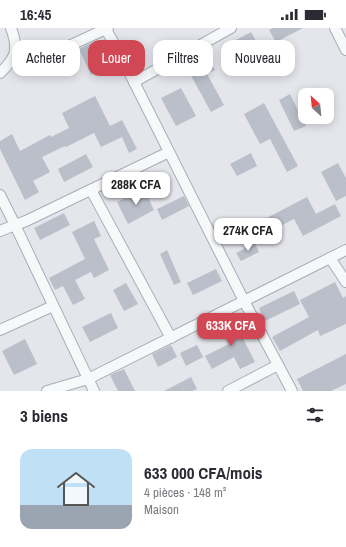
<!DOCTYPE html>
<html lang="fr">
<meta charset="utf-8">
<style>
:root{--surface:#fff;--page:#f2f2f3;--text:#2b2b33;--muted:#7c7c81;--line:#e1e1e2;--accent:#d14854}
body{margin:0;font-family:"Archivo Narrow",sans-serif;background:var(--page);color:var(--text);height:100vh;display:flex;flex-direction:column;font-size:15px;white-space:nowrap}
*{box-sizing:border-box;margin:0}
p{font-size:13px;color:var(--muted)}
.icon{flex:none;width:22px;height:22px;fill:none;stroke:currentColor;stroke-width:2;stroke-linecap:round;stroke-linejoin:round}
.map{position:relative;height:363px;overflow:hidden}
.panel{display:flex;flex-direction:column;background:var(--surface);flex:1}
.panel>*{flex:none}
.top-card{position:absolute;left:12px;top:12px;width:322px;height:36px;display:flex;gap:8px}
.needle{width:26px;rotate:333deg}
.fabs{position:absolute;left:298px;top:60px;display:grid;gap:8px}
.fabs a{display:grid;place-items:center;width:36px;height:36px;border-radius:8px;background:var(--surface);box-shadow:0 2px 10px #0003;font-size:20px}
.price{position:absolute;translate:-50% -34px;padding:0 9px;border-radius:8px;background:#fff;color:#222;font-size:13px;line-height:26px;filter:drop-shadow(0 1px 2px #0008)}
.price::after{content:'';position:absolute;left:50%;top:24px;width:12px;height:9px;margin-left:-6px;background:inherit;clip-path:polygon(0 0,100% 0,50% 100%)}
.price.active{background:var(--accent);color:#fff}
ul{padding:0;list-style:none}
li{display:flex;align-items:center;gap:12px;height:100px;padding:0 20px}
li+li{border-top:1px solid var(--line)}
li span{display:grid;place-items:center;flex:none;width:112px;height:80px;border-radius:12px;color:#555}
li>.icon{margin-inline-start:auto}
span .icon{width:48px;height:48px;fill:#fffc;stroke-width:1}
li b{font-size:17px}
h2{display:flex;justify-content:space-between;align-items:center;height:48px;padding:0 20px;font-size:17px}
.pill{padding:0 14px;border-radius:12px;background:var(--surface);box-shadow:0 2px 10px #0003;font-size:14px;line-height:36px}
.pill.active{background:var(--accent);color:#fff}
.status{display:flex;justify-content:space-between;align-items:center;height:28px;padding:0 20px;background:var(--surface);direction:ltr}
.status svg{height:11px;fill:currentColor}
.map>svg:first-child{display:block}
.building{fill:#bbbfca}
.lines{fill:none;stroke-linecap:round;stroke-linejoin:round}
.minor-casing{stroke:#a9adb7;stroke-width:12}
.minor{stroke:#f7f8fa;stroke-width:10}
</style>
<div class="status"><b>16:45</b><svg viewBox="0 0 49 12"><path d="M0 12V9h3v3zM5 12V6h3v6zM10 12V3h3v9zM15 12V0h3v12zM26 1h20v11H26zM47 4h2v5h-2z"/></svg></div>
<div class="map">
<svg width="346" height="363" viewBox="0 0 346 363">
<rect width="100%" height="100%" fill="#e4e6ec"/>
<!-- building -->
<g class="building">
<path d="M273,0H303L276,14L269,2Z"/>
<path d="M251,4L259,18L242,27L234,13Z"/>
<path d="M91,15L103,41L91,47L79,21Z"/>
<path d="M210,33L215,42L207,46L224,77L211,84L189,44Z"/>
<path d="M181,60L196,88L176,98L161,70Z"/>
<path d="M290,66L306,98L294,103L279,72Z"/>
<path d="M95,68L110,98L122,92L137,121L129,125L122,109L101,119L94,105L66,119L65,118L42,129L50,144L33,153L39,164L25,172L0,121V113L12,106L20,123L50,107L51,109L69,100L62,85Z"/>
<path d="M264,75L298,138L287,144L270,111L260,116L244,86Z"/>
<path d="M251,125L257,138L237,148L230,136Z"/>
<path d="M86,126L93,139L64,154L58,141Z"/>
<path d="M338,135L346,150V168L336,173L321,144Z"/>
<path d="M144,161L154,182L128,196L117,174Z"/>
<path d="M184,168L189,178L162,192L157,181Z"/>
<path d="M307,169L316,186L335,176L341,188L303,208L294,191L255,211L249,199Z"/>
<path d="M64,185L70,197L40,212L34,200Z"/>
<path d="M94,193L101,208L94,211L109,242L94,250L91,244L75,252L85,271L73,277L63,258L55,262L49,250L85,231L72,204Z"/>
<path d="M255,215L259,224L241,233L236,225Z"/>
<path d="M167,222L181,254L174,257L160,226Z"/>
<path d="M216,241L222,253L193,267L187,255Z"/>
<path d="M335,254L343,270L346,268V296L320,308L318,302L280,323L272,309L309,289L300,272Z"/>
<path d="M126,255L138,276L124,283L113,262Z"/>
<path d="M294,263L300,276L265,293L259,280Z"/>
<path d="M111,285L118,300L90,314L82,299Z"/>
<path d="M231,287L255,334L240,341L234,329L212,341L205,328L229,316L218,294Z"/>
<path d="M25,311L37,336L14,347L2,323Z"/>
<path d="M171,317L177,329L158,339L152,326Z"/>
<path d="M197,317L203,329L186,338L180,325Z"/>
<path d="M346,326V356L331,363H303L297,351Z"/>
<path d="M124,341L135,363H118L110,347Z"/>
<path d="M191,349L197,361L192,363H164Z"/>
</g>
<g class="lines">
<!-- minor casing -->
<g class="minor-casing">
<g id="minor">
<path d="M105,0L119,24L244,273L292,363"/>
<path d="M335,0L346,22"/>
<path d="M16,21L37,24L60,22L108,0"/>
<path d="M0,45C16,30 19,21 11,0"/>
<path d="M134,54L231,0"/>
<path d="M91,162L171,310"/>
<path d="M0,167L15,197L0,203"/>
<path d="M330,230L346,254"/>
<path d="M0,302L53,278"/>
<path d="M47,363L88,351L346,222"/>
<path d="M94,363L15,197L26,193L169,124"/>
<path d="M228,363L278,337"/>
</g>
</g>
<!-- minor -->
<use href="#minor" class="minor"/>
</g>
</svg>
<div class="fabs">
<a><svg class="needle" viewBox="-14 -14 28 28"><path d="M0-13l5 13h-10z" fill="#e53935"/><path d="M0 13l5-13h-10z" fill="#7c7c81"/></svg></a>
</div>
<b class="price" style="left:136px;top:178px">288K CFA</b>
<b class="price" style="left:248px;top:224px">274K CFA</b>
<b class="price active" style="left:231px;top:319px">633K CFA</b>
<div class="top-card">
<a class="pill">Acheter</a>
<a class="pill active">Louer</a>
<a class="pill">Filtres</a>
<a class="pill">Nouveau</a>
</div>
</div>
<section class="panel">
<h2>3 biens<svg class="icon" aria-label="filters" viewBox="0 0 24 24"><path d="M4 7h16M4 17h16"/><circle cx="9" cy="7" r="2"/><circle cx="15" cy="17" r="2"/></svg></h2>
<ul>
<li><span style="background:linear-gradient(#bfe0f5 70%,#9aa5b1 0)"><svg class="icon" aria-label="home" viewBox="0 0 24 24"><path d="M3 11l9-7 9 7M6 9v11h12V9"/></svg></span><div><b>633 000 CFA/mois</b><p>4 pièces · 148 m²</p><p>Maison</p></div></li>
</ul>
</section>
